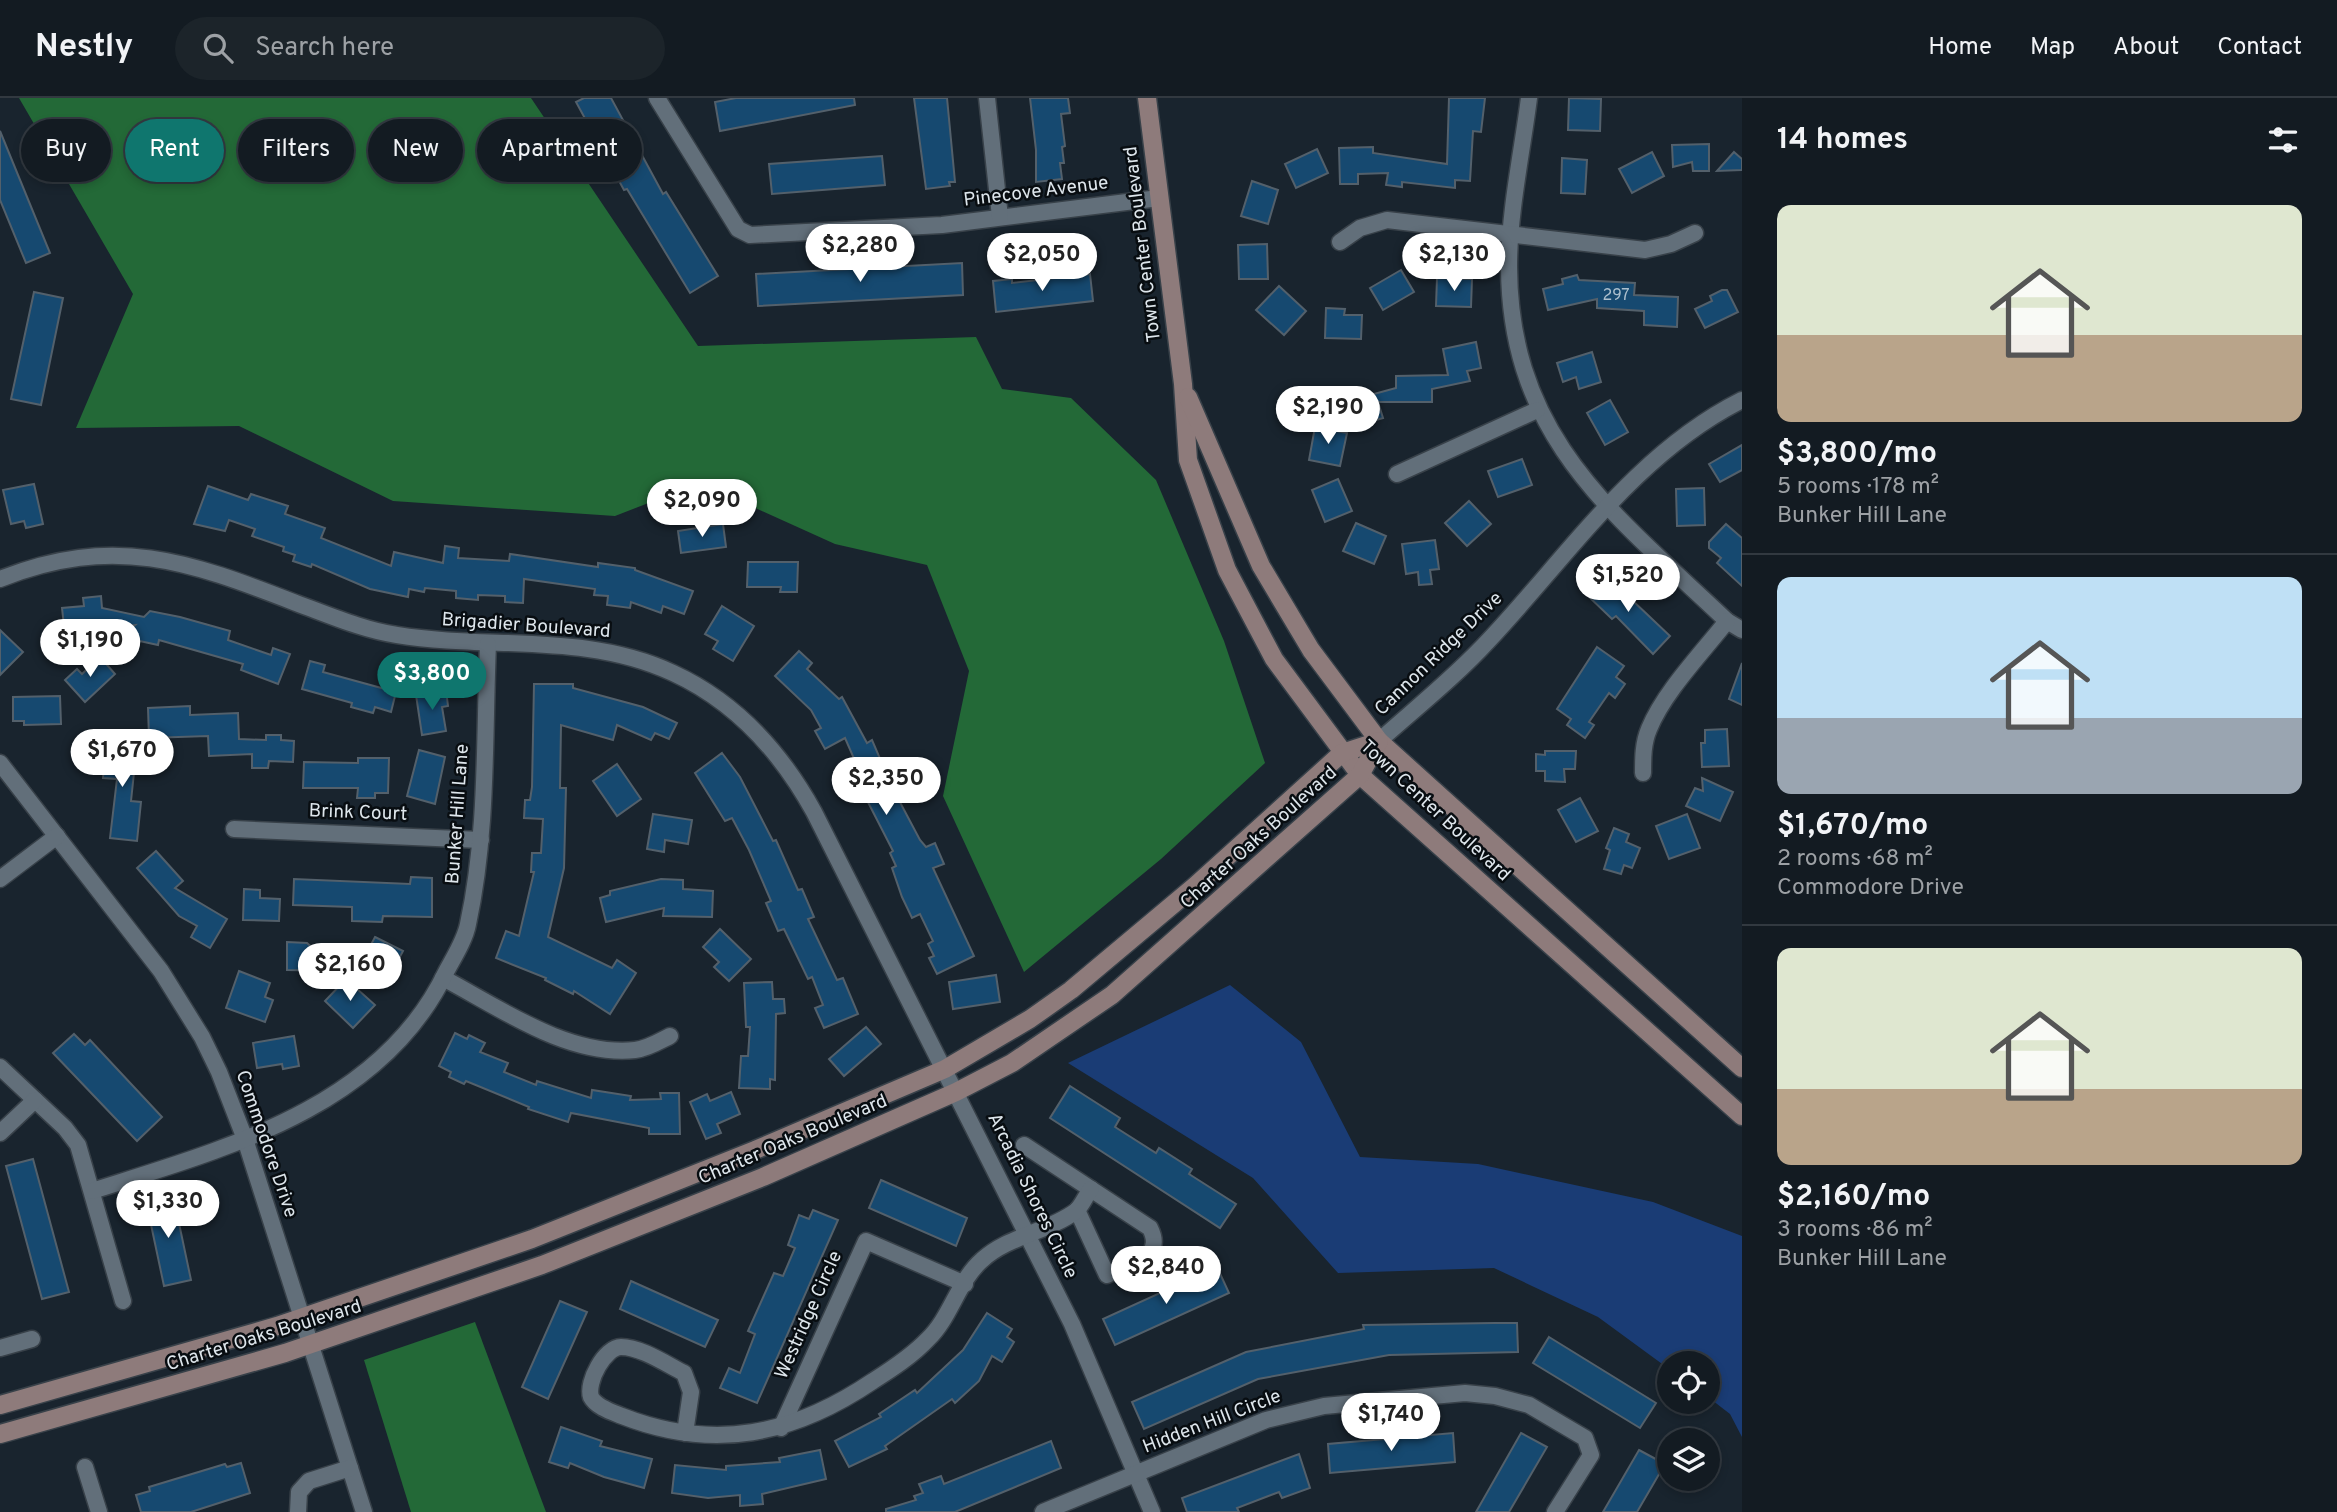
<!DOCTYPE html>
<meta charset="utf-8">
<style>
:root{--surface:#131b22;--page:#1c242a;--text:#f1f3f6;--muted:#9da1a5;--line:#323940;--accent:#0f766e}
body{margin:0;font-family:Overpass,sans-serif;background:var(--page);color:var(--text);height:100vh;display:flex;flex-direction:column;font-size:26px;white-space:nowrap}
*{box-sizing:border-box;margin:0}
p{font-size:23px;color:var(--muted)}
.icon{flex:none;width:38px;height:38px;fill:none;stroke:currentColor;stroke-width:2;stroke-linecap:round;stroke-linejoin:round}
.map{position:relative;flex:1;overflow:hidden}
.details{display:flex;flex-direction:column;background:var(--surface);width:595px}
.details>*{flex:none}
.hud{position:absolute;left:21px;top:21px;width:665px;height:63px;display:flex;gap:14px}
.fabs{position:absolute;left:1657px;top:1253px;display:grid;gap:14px}
.fabs a{display:grid;place-items:center;width:63px;height:63px;border-radius:50%;background:var(--surface);box-shadow:0 4px 10px #0003,0 0 0 2px var(--line);font-size:35px}
.price{position:absolute;translate:-50% -60px;padding:0 16px;border-radius:24px;background:#fff;color:#222;font-size:23px;line-height:46px;filter:drop-shadow(0 2px 4px #0008)}
.price::after{content:'';position:absolute;left:50%;top:42px;width:21px;height:16px;margin-left:-10px;background:inherit;clip-path:polygon(0 0,100% 0,50% 100%)}
.price.selected{background:var(--accent);color:#fff}
ul{padding:0;list-style:none}
li{display:grid;align-content:center;gap:14px;height:371px;padding:0 35px}
li+li{border-top:2px solid var(--line)}
li span{display:grid;place-items:center;height:217px;border-radius:14px;color:#555}
li>.icon{margin-inline-start:auto}
span .icon{width:126px;height:126px;fill:#fffc;stroke-width:1}
li b{font-size:30px}
h2{display:flex;justify-content:space-between;align-items:center;height:84px;padding:0 35px;font-size:30px}
.chip{padding:0 24px;border-radius:32px;background:var(--surface);box-shadow:0 4px 10px #0003,0 0 0 2px var(--line);font-size:24px;line-height:63px}
.chip.selected{background:var(--accent);color:#fff}
header{display:flex;align-items:center;gap:42px;box-sizing:border-box;height:98px;padding:0 35px;background:var(--surface);border-bottom:2px solid var(--line)}
header strong{font-size:33px}
nav{display:flex;gap:38px;margin-inline-start:auto;font-size:24px}
.search{width:490px;height:63px;background:var(--page);display:flex;align-items:center;gap:18px;box-sizing:border-box;padding:0 24px;border-radius:38px;color:var(--muted);font-size:26px}
main{display:flex;flex:1;min-height:0}
.map>svg:first-child{display:block}
.forest{fill:#236937}
.water{fill:#1a3c75}
.building{fill:#164970;stroke:#53606b;stroke-width:2}
.lines{fill:none;stroke-linecap:round;stroke-linejoin:round}
.street-casing{stroke:#384149;stroke-width:19}
.secondary-casing{stroke:#384149;stroke-width:21}
.street{stroke:#626f7a;stroke-width:16}
.secondary{stroke:#8e7b7b;stroke-width:18}
.labels{text-anchor:middle;dominant-baseline:central;stroke-width:5;stroke-linejoin:round;paint-order:stroke}
.number-label{font-size:16px;fill:#acbfcd}
.street-label{font-size:19px;fill:#dee6ec;stroke:#080d11}
</style>
<header>
<strong>Nestly</strong>
<div class="search"><svg class="icon" aria-label="search" viewBox="0 0 24 24"><circle cx="10" cy="10" r="6"/><path d="M15 15l6 6"/></svg>Search here</div>
<nav><a>Home</a><a>Map</a><a>About</a><a>Contact</a></nav>
</header>
<main>
<div class="map">
<svg width="1742" height="1414" viewBox="0 0 1742 1414">
<rect width="100%" height="100%" fill="#19242e"/>
<!-- forest -->
<g class="forest">
<path d="M19,0H531L698,248L976,239L1002,291L1071,300L1156,382L1224,543L1265,665L1161,761L1024,874L943,698L969,573L927,467L835,446L700,385L615,418L393,403L239,328L76,330L133,196Z"/>
<path d="M475,1224L546,1414H411L364,1262Z"/>
</g>
<!-- water -->
<path class="water" d="M1230,887L1301,944L1360,1059L1478,1066L1653,1104L1742,1138V1339L1730,1316L1708,1299V1265H1670L1669,1271L1598,1219L1494,1170L1338,1175L1253,1080L1068,965Z"/>
<!-- building -->
<g class="building">
<path d="M584,0H611L663,96L666,94L718,178L690,195L627,91L624,92L576,4Z"/>
<path d="M736,0H854L855,7L720,33L715,4Z"/>
<path d="M914,0H947L955,84H949L950,88L926,91Z"/>
<path d="M1030,0H1068L1070,15L1061,16L1065,48L1062,49L1064,65H1060L1062,81L1036,84V52Z"/>
<path d="M1449,0H1485L1481,34L1473,33L1470,83L1455,82V90L1402,84V89L1386,87L1388,75L1358,76V86H1340L1339,50L1373,49V55L1447,66Z"/>
<path d="M1569,0L1601,1L1600,33L1568,32Z"/>
<path d="M0,33L50,155L26,165L0,102Z"/>
<path d="M1709,46V73H1693L1692,64L1673,69L1672,47Z"/>
<path d="M1317,51L1328,75L1296,90L1285,66Z"/>
<path d="M1652,54L1664,78L1632,95L1619,71Z"/>
<path d="M1734,54L1742,61V72L1717,73Z"/>
<path d="M882,58L885,87L772,96L769,66Z"/>
<path d="M1562,60L1587,62L1585,96L1561,95Z"/>
<path d="M1252,83L1278,92L1268,126L1241,118Z"/>
<path d="M1267,146L1268,181H1239L1238,147Z"/>
<path d="M962,165L963,197L758,208L756,176Z"/>
<path d="M1401,172L1414,194L1383,212L1370,190Z"/>
<path d="M1090,176L1093,203L996,214L993,183L1012,181V185Z"/>
<path d="M1577,177L1579,182L1635,185L1634,197L1678,199L1677,229L1644,227V213L1597,210V201L1548,212L1543,191L1563,186L1562,181Z"/>
<path d="M1437,180L1472,181L1471,209L1436,208Z"/>
<path d="M1279,188L1306,213L1284,237L1256,212Z"/>
<path d="M1722,192H1727L1738,214L1705,230L1695,211L1712,203L1710,198Z"/>
<path d="M34,194L63,200L41,307L11,301Z"/>
<path d="M1326,210L1345,211L1344,217H1362L1361,241L1325,240Z"/>
<path d="M1476,244L1481,270L1467,273L1470,283L1432,291V304H1378L1383,320L1348,330L1341,305L1396,290V278L1448,277L1443,251Z"/>
<path d="M1592,254L1601,284L1579,291L1576,279L1563,284L1557,265Z"/>
<path d="M1610,302L1628,334L1605,347L1587,315Z"/>
<path d="M1315,329L1347,335L1340,368L1309,362Z"/>
<path d="M1742,347V372L1720,384L1709,366Z"/>
<path d="M1522,361L1532,387L1498,399L1488,373Z"/>
<path d="M1338,381L1352,413L1325,424L1312,392Z"/>
<path d="M34,386L43,426L26,430L24,423L11,426L3,392Z"/>
<path d="M208,388L248,402L251,396L288,408L285,416L325,430L321,440L391,468L394,454L443,465L445,448L459,450L458,460L509,463L510,456L598,469V465L635,470V472L693,493L684,516L663,508L661,515L631,504L630,510L607,507L608,498L594,497L595,491L524,481L523,505L505,504V498L478,497V502L456,500V493L425,490L424,494L409,491L408,499L370,491L312,466L311,469L293,463L295,457L283,453L284,449L252,438L255,431L229,422L225,433L194,426Z"/>
<path d="M1704,390L1705,427L1677,428L1676,391Z"/>
<path d="M1469,403L1491,426L1467,448L1445,425Z"/>
<path d="M1356,425L1386,438L1374,466L1343,453Z"/>
<path d="M723,426L726,449L681,455L678,433Z"/>
<path d="M1726,426L1742,440V488L1717,465L1721,460L1709,450V444Z"/>
<path d="M1435,442L1439,471L1430,472L1432,486L1419,487L1418,474L1406,476L1402,446Z"/>
<path d="M748,464H798L797,494H780L781,489H747Z"/>
<path d="M1601,480L1609,488L1613,484L1670,538L1653,556L1616,518L1612,521L1586,496Z"/>
<path d="M101,498L102,510L144,519L150,513L180,519L230,533L228,542L271,557L273,550L290,556L278,586L241,572L243,566L159,542L158,547L121,539L135,527L85,532L64,528L62,510L84,508L83,500Z"/>
<path d="M722,508L754,528L733,563L713,551L718,543L705,536Z"/>
<path d="M0,532L23,554L0,577Z"/>
<path d="M1597,549L1624,568L1616,579L1625,586L1615,600L1609,595L1589,624L1594,627L1585,640L1567,627L1571,621L1557,611Z"/>
<path d="M799,553L812,565L807,571L839,601L842,599L867,645L872,642L893,691L920,742L926,749L935,745L944,766L933,770L974,858L937,876L929,860L934,858L928,846L933,843L920,816L912,820L902,799L892,770L896,768L890,755L893,753L853,675L859,672L845,640L825,651L815,633L821,630L811,612L775,578Z"/>
<path d="M100,559L115,576L85,604L65,582L77,571L82,576Z"/>
<path d="M310,563L325,567L323,574L396,594L391,614L375,609L373,615L351,609L352,605L302,591Z"/>
<path d="M1742,565V607L1729,601Z"/>
<path d="M534,586H573V590L643,609L677,625L669,641L655,635L651,642L617,627L613,642L561,627L560,690H566L564,770L548,839L612,870L617,862L636,875L610,916L574,893L573,896L545,882L546,880L496,860L506,833L519,838L534,774H531L532,755H541L543,721L524,720L525,702H530L532,689Z"/>
<path d="M446,592L448,608L442,609L446,633L422,637L416,597Z"/>
<path d="M60,598L61,626L24,627V623H13V599Z"/>
<path d="M190,608V617L238,615L239,641L266,642V637H281V642L294,643L293,664L269,663L268,670H252V656L209,658L208,638L149,640L148,610Z"/>
<path d="M1727,631L1729,668L1702,669L1701,645H1705V632Z"/>
<path d="M107,638L131,640L129,664L135,665L131,703L141,704L137,743L110,740L117,681L103,680Z"/>
<path d="M419,652L445,659L435,706L407,698Z"/>
<path d="M1545,653H1576L1575,671H1564L1565,684L1545,683V673H1536V656L1545,657Z"/>
<path d="M722,655L740,679L773,743L776,742L798,792L802,791L814,819L808,821L837,882L843,880L858,916L824,930L815,910L823,907L812,879L808,881L784,831L778,833L766,805L771,803L749,752L732,720L725,723L695,675Z"/>
<path d="M358,660H389L388,695H375V700H357L358,690H303L304,664L358,665Z"/>
<path d="M617,666L641,701L617,718L593,683Z"/>
<path d="M1702,680L1733,694L1720,723L1686,708L1695,690L1703,693Z"/>
<path d="M1580,700L1598,733L1576,744L1558,712Z"/>
<path d="M653,716L692,722L688,746L665,742L664,754L647,751Z"/>
<path d="M1687,716L1700,750L1669,761L1656,728Z"/>
<path d="M1614,730L1629,736L1626,744L1640,750L1632,770L1624,767L1621,776L1604,771L1610,752L1606,750Z"/>
<path d="M156,753L183,783L175,790L227,821L210,850L191,839L197,828L179,818L137,770Z"/>
<path d="M411,779L432,780V819L383,818L382,824L352,823V809L293,807L294,781L410,786Z"/>
<path d="M661,781L683,782V791L713,793L712,819L663,818L664,810L606,824L600,800L610,797V793Z"/>
<path d="M244,791L260,792V800L280,801L279,823L243,822Z"/>
<path d="M720,831L751,861L729,883L714,869L719,864L703,849Z"/>
<path d="M375,839L403,853L386,885L357,873Z"/>
<path d="M287,844L307,845L338,873L287,872Z"/>
<path d="M239,873L270,885L265,899L273,902L265,924L226,910Z"/>
<path d="M996,877L1000,904L953,911L949,884Z"/>
<path d="M346,881L375,907L353,930L325,903Z"/>
<path d="M772,884L773,901H784L785,915L776,916L775,982L770,981V991L739,990L741,958H748L750,929H746L744,885Z"/>
<path d="M866,929L881,946L844,978L829,961Z"/>
<path d="M455,935L467,941L469,937L485,945L480,954L508,965L504,974L536,987L537,983L591,1000L592,992L631,998L630,1002L661,1001L660,995H679L680,1036H649V1030L571,1015L568,1024L528,1011L529,1009L466,983L464,986L449,979L451,974L439,968Z"/>
<path d="M74,936L85,947L90,942L162,1019L137,1043L53,955Z"/>
<path d="M294,938L299,968L283,971L282,966L257,970L253,945Z"/>
<path d="M1070,988L1120,1020L1115,1029L1156,1055L1159,1050L1192,1071L1189,1076L1236,1106L1220,1130L1050,1020Z"/>
<path d="M731,994L740,1016L717,1026L721,1035L706,1041L690,1004L707,996L710,1003Z"/>
<path d="M33,1061L69,1194L42,1201L6,1068Z"/>
<path d="M881,1082L967,1120L956,1148L869,1110Z"/>
<path d="M173,1097L191,1182L164,1188L146,1103Z"/>
<path d="M813,1112L838,1122L757,1305L720,1290L729,1270L740,1275L755,1236L748,1233L774,1175L783,1178L795,1150L788,1147L799,1117L809,1121Z"/>
<path d="M1217,1169L1229,1195L1115,1247L1103,1221Z"/>
<path d="M631,1183L718,1222L705,1249L620,1211Z"/>
<path d="M560,1203L587,1214L548,1301L522,1289Z"/>
<path d="M987,1215L1012,1231L1007,1239L1014,1244L1002,1264L992,1258L979,1283L955,1305L952,1301L885,1348L887,1351L849,1369L835,1343L881,1319L879,1316L915,1292L917,1295L963,1252Z"/>
<path d="M1494,1225H1517L1518,1254L1389,1257L1258,1281L1144,1331L1132,1304L1246,1254L1364,1231L1363,1227Z"/>
<path d="M1549,1239L1656,1305L1640,1330L1533,1265Z"/>
<path d="M561,1329L602,1343L600,1348L652,1361L644,1390L604,1379L570,1365L568,1370L549,1364Z"/>
<path d="M1453,1335L1455,1364L1330,1375L1328,1346Z"/>
<path d="M1521,1335L1547,1349L1509,1414H1476Z"/>
<path d="M1051,1343L1061,1370L955,1414H886V1411L916,1402L914,1398L923,1395L919,1386L941,1378L944,1386Z"/>
<path d="M820,1352L826,1381L762,1396L763,1406L740,1408V1397L708,1400L672,1395L675,1367L726,1372V1368L780,1364L779,1360Z"/>
<path d="M1639,1352L1665,1366L1637,1414H1603Z"/>
<path d="M1299,1356L1310,1390L1282,1400L1279,1394L1237,1410L1239,1414H1187L1182,1400Z"/>
<path d="M241,1365L250,1395L191,1414H141L136,1397L150,1393L149,1389L225,1366L227,1369Z"/>
</g>
<g class="lines">
<!-- street casing -->
<g class="street-casing">
<g id="street">
<path d="M657,0L738,131L750,137L942,127L1159,100"/>
<path d="M987,0L1000,119"/>
<path d="M1529,0C1522,55 1509,114 1509,169C1510,340 1613,415 1727,523L1742,532"/>
<path d="M1340,144L1360,130L1387,122L1645,152L1671,146L1695,135"/>
<path d="M1397,376L1537,312"/>
<path d="M0,481C114,436 188,463 296,505C329,517 363,532 397,537C489,552 586,534 673,575C736,604 781,654 814,714L1072,1226L1152,1414"/>
<path d="M1379,643C1416,610 1456,578 1489,542C1568,458 1636,355 1742,302"/>
<path d="M0,665L161,873L202,939L219,974L245,1041L364,1414"/>
<path d="M1643,675C1643,660 1643,645 1649,631C1664,594 1702,555 1727,523"/>
<path d="M234,731L481,742"/>
<path d="M0,781L57,738"/>
<path d="M443,880C500,910 568,959 635,952C647,951 660,943 670,938"/>
<path d="M0,969L65,1030L78,1047L123,1203"/>
<path d="M0,1035L35,1002"/>
<path d="M1024,1047L1150,1130C1155,1140 1156,1149 1148,1158L1107,1177L1077,1112"/>
<path d="M92,1093C224,1051 381,1010 446,874C454,859 465,842 468,826C488,734 484,639 488,546"/>
<path d="M0,1250L32,1241"/>
<path d="M781,1330L866,1143L965,1186"/>
<path d="M685,1335L691,1294L684,1275C666,1266 641,1249 621,1249C605,1249 586,1284 591,1299C596,1309 612,1314 622,1318C714,1354 793,1337 873,1283C892,1271 912,1258 928,1241C951,1219 958,1183 982,1162C1008,1138 1048,1134 1076,1113C1082,1108 1086,1097 1091,1091"/>
<path d="M85,1369L99,1414"/>
<path d="M298,1414L299,1394L309,1383L350,1370"/>
<path d="M1043,1414L1266,1322L1324,1308L1465,1295L1495,1298L1529,1307L1585,1340L1591,1357L1555,1414"/>
</g>
</g>
<!-- secondary casing -->
<g class="secondary-casing">
<g id="secondary">
<path d="M1147,0L1183,286L1188,362L1227,472L1274,561L1360,677L1742,1018"/>
<path d="M1188,299L1261,468L1311,552L1379,643L1742,970"/>
<path d="M0,1307L277,1228L532,1141L755,1052L945,971L1030,921L1071,892L1195,788L1342,655L1379,643"/>
<path d="M0,1336L285,1255L542,1167L763,1079L956,994L1012,965L1112,897L1360,677L1379,643"/>
</g>
</g>
<!-- street -->
<use href="#street" class="street"/>
<!-- secondary -->
<use href="#secondary" class="secondary"/>
</g>
<g class="labels">
<!-- number labels -->
<g class="number-label">
<text x="1616" y="198">297</text>
</g>
<!-- street labels -->
<g class="street-label">
<text transform="translate(1036 94) rotate(-7)">Pinecove Avenue</text>
<text transform="translate(1143 146) rotate(-97)">Town Center Boulevard</text>
<text transform="translate(526 528) rotate(4)">Brigadier Boulevard</text>
<text transform="translate(1439 556) rotate(-44)">Cannon Ridge Drive</text>
<text transform="translate(1435 713) rotate(43)">Town Center Boulevard</text>
<text transform="translate(358 715) rotate(2)">Brink Court</text>
<text transform="translate(458 716) rotate(-86)">Bunker Hill Lane</text>
<text transform="translate(1259 740) rotate(-42)">Charter Oaks Boulevard</text>
<text transform="translate(793 1042) rotate(-23)">Charter Oaks Boulevard</text>
<text transform="translate(266 1046) rotate(71)">Commodore Drive</text>
<text transform="translate(1032 1098) rotate(64)">Arcadia Shores Circle</text>
<text transform="translate(809 1217) rotate(-66)">Westridge Circle</text>
<text transform="translate(264 1238) rotate(-17)">Charter Oaks Boulevard</text>
<text transform="translate(1212 1324) rotate(-21)">Hidden Hill Circle</text>
</g>
</g>
</svg>
<div class="fabs">
<a><svg class="icon" aria-label="locate" viewBox="0 0 24 24"><circle cx="12" cy="12" r="6"/><path d="M12 2v4M12 18v4M2 12h4M18 12h4"/></svg></a>
<a><svg class="icon" aria-label="layers" viewBox="0 0 24 24"><path d="M12 4l9 5-9 5-9-5zM3 14l9 5 9-5"/></svg></a>
</div>
<b class="price" style="left:860px;top:186px">$2,280</b>
<b class="price" style="left:1042px;top:195px">$2,050</b>
<b class="price" style="left:1454px;top:195px">$2,130</b>
<b class="price" style="left:1328px;top:348px">$2,190</b>
<b class="price" style="left:702px;top:441px">$2,090</b>
<b class="price" style="left:1628px;top:516px">$1,520</b>
<b class="price" style="left:90px;top:581px">$1,190</b>
<b class="price selected" style="left:432px;top:614px">$3,800</b>
<b class="price" style="left:122px;top:691px">$1,670</b>
<b class="price" style="left:886px;top:719px">$2,350</b>
<b class="price" style="left:350px;top:905px">$2,160</b>
<b class="price" style="left:168px;top:1142px">$1,330</b>
<b class="price" style="left:1166px;top:1208px">$2,840</b>
<b class="price" style="left:1391px;top:1355px">$1,740</b>
<div class="hud">
<a class="chip">Buy</a>
<a class="chip selected">Rent</a>
<a class="chip">Filters</a>
<a class="chip">New</a>
<a class="chip">Apartment</a>
</div>
</div>
<section class="details">
<h2>14 homes<svg class="icon" aria-label="filters" viewBox="0 0 24 24"><path d="M4 7h16M4 17h16"/><circle cx="9" cy="7" r="2"/><circle cx="15" cy="17" r="2"/></svg></h2>
<ul>
<li><span style="background:linear-gradient(#dfe7d0 60%,#b9a48a 0)"><svg class="icon" aria-label="home" viewBox="0 0 24 24"><path d="M3 11l9-7 9 7M6 9v11h12V9"/></svg></span><div><b>$3,800/mo</b><p>5 rooms · 178 m²</p><p>Bunker Hill Lane</p></div></li>
<li><span style="background:linear-gradient(#bfe0f5 65%,#9aa5b1 0)"><svg class="icon" aria-label="home" viewBox="0 0 24 24"><path d="M3 11l9-7 9 7M6 9v11h12V9"/></svg></span><div><b>$1,670/mo</b><p>2 rooms · 68 m²</p><p>Commodore Drive</p></div></li>
<li><span style="background:linear-gradient(#dfe7d0 65%,#b9a48a 0)"><svg class="icon" aria-label="home" viewBox="0 0 24 24"><path d="M3 11l9-7 9 7M6 9v11h12V9"/></svg></span><div><b>$2,160/mo</b><p>3 rooms · 86 m²</p><p>Bunker Hill Lane</p></div></li>
</ul>
</section>
</main>
